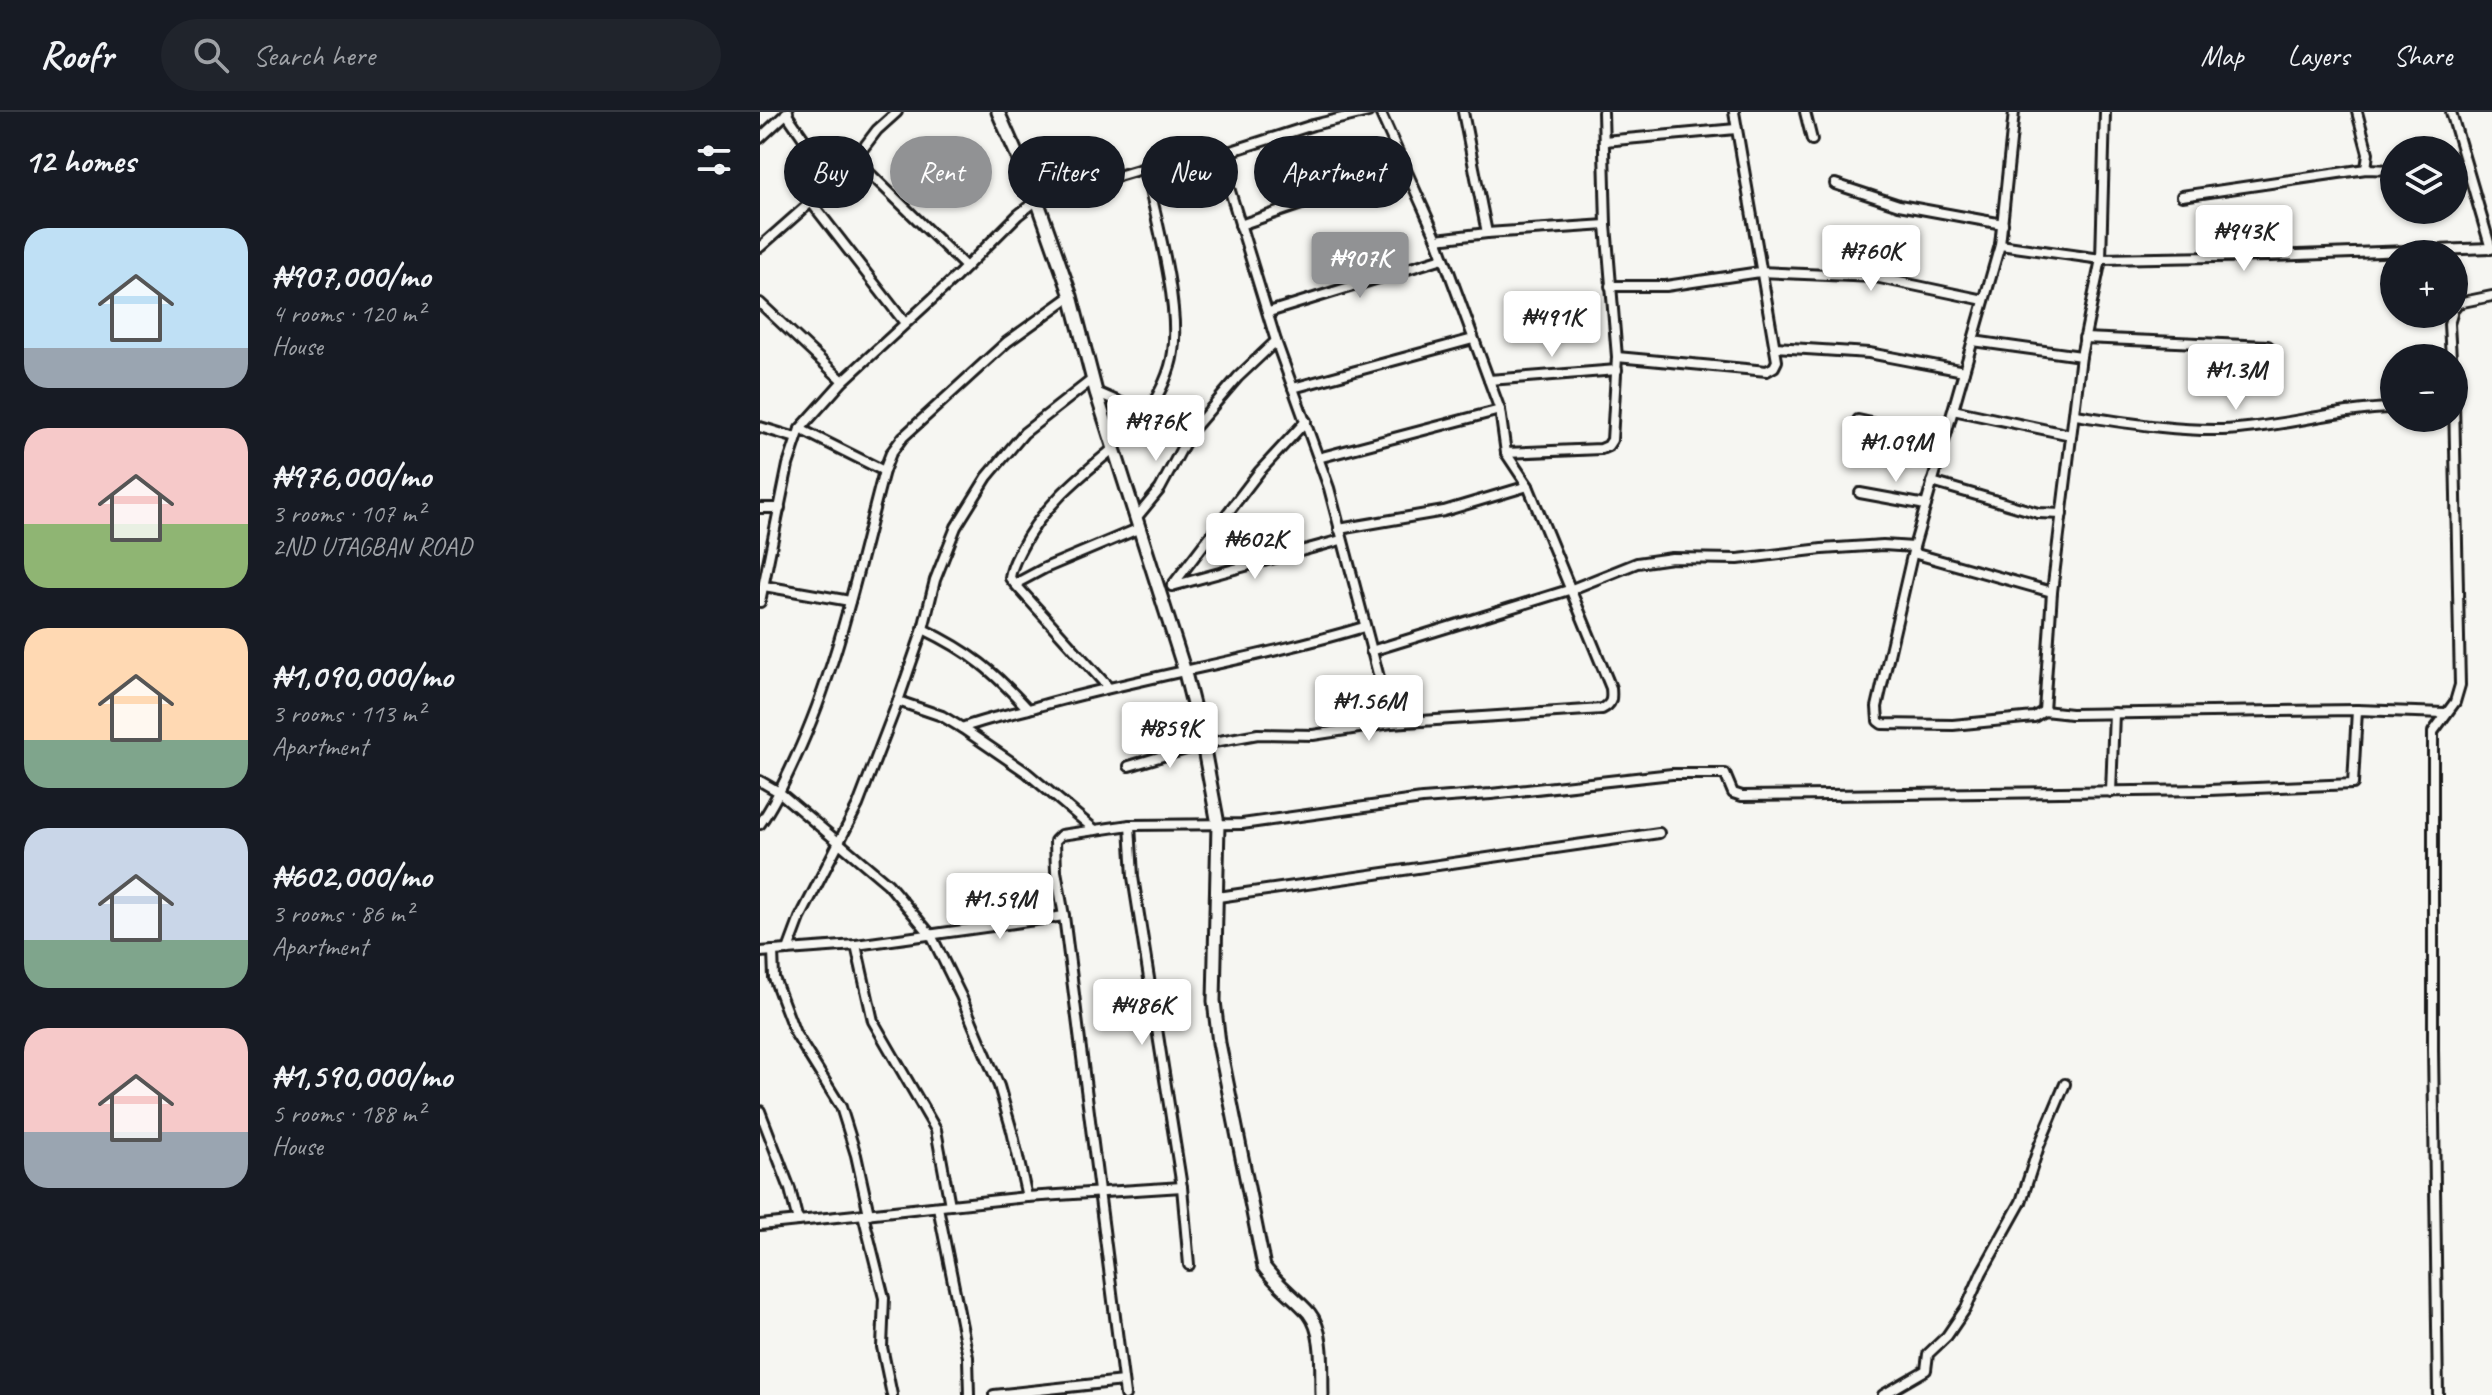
<!DOCTYPE html>
<meta charset="utf-8">
<style>
:root{--surface:#171b24;--page:#20242c;--text:#f1f3f6;--muted:#9ea1a6;--line:#363941;--accent:#919294}
body{margin:0;font-family:Caveat,sans-serif;background:var(--page);color:var(--text);height:100vh;display:flex;flex-direction:column;font-size:30px;white-space:nowrap}
*{box-sizing:border-box;margin:0}
p{font-size:26px;color:var(--muted)}
.icon{flex:none;width:44px;height:44px;fill:none;stroke:currentColor;stroke-width:2;stroke-linecap:round;stroke-linejoin:round}
.map{position:relative;flex:1;overflow:hidden}
.details{display:flex;flex-direction:column;background:var(--surface);width:760px}
.details>*{flex:none}
.top-card{position:absolute;left:24px;top:24px;width:760px;height:72px;display:flex;gap:16px}
.buttons{position:absolute;left:1620px;top:24px;display:grid;gap:16px}
.buttons a{display:grid;place-items:center;width:88px;height:88px;border-radius:50%;background:var(--surface);box-shadow:0 2px 6px #0004;font-size:40px}
.price{position:absolute;translate:-50% -68px;padding:0 18px;border-radius:8px;background:#fff;color:#222;font-size:26px;line-height:52px;filter:drop-shadow(0 2px 4px #0008)}
.price::after{content:'';position:absolute;left:50%;top:48px;width:24px;height:18px;margin-left:-12px;background:inherit;clip-path:polygon(0 0,100% 0,50% 100%)}
.price.active{background:var(--accent);color:#fff}
ul{padding:0;list-style:none}
li{display:flex;align-items:center;gap:24px;height:200px;padding:0 24px}
li span{display:grid;place-items:center;flex:none;width:224px;height:160px;border-radius:24px;color:#555}
li>.icon{margin-inline-start:auto}
span .icon{width:96px;height:96px;fill:#fffc;stroke-width:1}
li b{font-size:34px}
h2{display:flex;justify-content:space-between;align-items:center;height:96px;padding:0 24px;font-size:34px}
.chip{padding:0 28px;border-radius:36px;background:var(--surface);box-shadow:0 2px 6px #0004;font-size:28px;line-height:72px}
.chip.active{background:var(--accent);color:#fff}
header{display:flex;align-items:center;gap:48px;box-sizing:border-box;height:112px;padding:0 40px;background:var(--surface);border-bottom:2px solid var(--line)}
header strong{font-size:38px}
nav{display:flex;gap:44px;margin-inline-start:auto;font-size:28px}
.search{width:560px;height:72px;background:var(--page);display:flex;align-items:center;gap:20px;box-sizing:border-box;padding:0 28px;border-radius:44px;color:var(--muted);font-size:30px}
main{display:flex;flex:1;min-height:0}
.map>svg:first-child{display:block}
.lines{fill:none;stroke-linecap:round;stroke-linejoin:round}
.street-casing{stroke:#1c1c1c;stroke-width:14}
.secondary-casing{stroke:#1c1c1c;stroke-width:17}
.street{stroke:#f6f6f2;stroke-width:8}
.secondary{stroke:#f6f6f2;stroke-width:11}
</style>
<header>
<strong>Roofr</strong>
<div class="search"><svg class="icon" aria-label="search" viewBox="0 0 24 24"><circle cx="10" cy="10" r="6"/><path d="M15 15l6 6"/></svg>Search here</div>
<nav><a>Map</a><a>Layers</a><a>Share</a></nav>
</header>
<main>
<section class="details">
<h2>12 homes<svg class="icon" aria-label="filters" viewBox="0 0 24 24"><path d="M4 7h16M4 17h16"/><circle cx="9" cy="7" r="2"/><circle cx="15" cy="17" r="2"/></svg></h2>
<ul>
<li><span style="background:linear-gradient(#bfe0f5 75%,#9aa5b1 0)"><svg class="icon" aria-label="home" viewBox="0 0 24 24"><path d="M3 11l9-7 9 7M6 9v11h12V9"/></svg></span><div><b>₦907,000/mo</b><p>4 rooms · 120 m²</p><p>House</p></div></li>
<li><span style="background:linear-gradient(#f6c9c9 60%,#8fb573 0)"><svg class="icon" aria-label="home" viewBox="0 0 24 24"><path d="M3 11l9-7 9 7M6 9v11h12V9"/></svg></span><div><b>₦976,000/mo</b><p>3 rooms · 107 m²</p><p>2ND UTAGBAN ROAD</p></div></li>
<li><span style="background:linear-gradient(#ffd9b3 70%,#7fa58c 0)"><svg class="icon" aria-label="home" viewBox="0 0 24 24"><path d="M3 11l9-7 9 7M6 9v11h12V9"/></svg></span><div><b>₦1,090,000/mo</b><p>3 rooms · 113 m²</p><p>Apartment</p></div></li>
<li><span style="background:linear-gradient(#c9d6e8 70%,#7fa58c 0)"><svg class="icon" aria-label="home" viewBox="0 0 24 24"><path d="M3 11l9-7 9 7M6 9v11h12V9"/></svg></span><div><b>₦602,000/mo</b><p>3 rooms · 86 m²</p><p>Apartment</p></div></li>
<li><span style="background:linear-gradient(#f6c9c9 65%,#9aa5b1 0)"><svg class="icon" aria-label="home" viewBox="0 0 24 24"><path d="M3 11l9-7 9 7M6 9v11h12V9"/></svg></span><div><b>₦1,590,000/mo</b><p>5 rooms · 188 m²</p><p>House</p></div></li>
</ul>
</section>
<div class="map">
<svg width="1732" height="1283" viewBox="0 0 1732 1283">
<rect width="100%" height="100%" fill="#f6f6f2"/>
<filter id="ink" filterUnits="userSpaceOnUse"><feTurbulence type="fractalNoise" baseFrequency=".0125" numOctaves="2"/><feDisplacementMap in="SourceGraphic" scale="16" xChannelSelector="R" yChannelSelector="G"/><feConvolveMatrix kernelMatrix="1 2 1 2 8 2 1 2 1" color-interpolation-filters="sRGB"/></filter>
<g filter="url(#ink)">
<g class="lines">
<!-- street casing -->
<g class="street-casing">
<g id="street">
<path d="M1045,0L1052,28"/>
<path d="M1254,0L1240,133L1154,435L1117,595L1118,609L1122,612L1193,613L1274,605L1284,599L1311,602L1597,598L1685,601"/>
<path d="M1597,0L1608,41L1606,57"/>
<path d="M1691,0L1731,137"/>
<path d="M26,1L44,27L78,63"/>
<path d="M0,26L28,0"/>
<path d="M844,29L976,17"/>
<path d="M459,43L516,229L569,376L631,611"/>
<path d="M95,47L206,155"/>
<path d="M385,56C396,106 420,192 413,240C410,263 398,283 387,303"/>
<path d="M1075,72L1139,93L1243,112"/>
<path d="M1422,84L1606,57L1634,58"/>
<path d="M51,90L145,211"/>
<path d="M480,113L568,83L647,66"/>
<path d="M727,121L846,113"/>
<path d="M677,127L727,121L703,0"/>
<path d="M1240,133L1341,147L1510,144L1731,136"/>
<path d="M0,135L51,90L95,47L117,18L137,0"/>
<path d="M850,174H906L1000,160L1115,165L1224,188"/>
<path d="M0,191L83,269"/>
<path d="M1694,196L1698,191L1732,184"/>
<path d="M509,200L683,146"/>
<path d="M1324,226L1508,234"/>
<path d="M1213,229L1321,244"/>
<path d="M1015,235L1109,241L1204,259"/>
<path d="M857,245L1007,259L1014,255L1017,249L974,0"/>
<path d="M1691,246L1689,212L1692,202"/>
<path d="M729,268L857,258"/>
<path d="M533,276L713,227"/>
<path d="M336,280L430,321L400,377L377,405"/>
<path d="M1193,298L1311,323"/>
<path d="M1315,303C1363,310 1413,319 1462,318C1520,316 1576,297 1634,296"/>
<path d="M1098,308L1171,324L1187,320"/>
<path d="M0,315L36,326"/>
<path d="M40,317L124,359"/>
<path d="M430,321L478,265L516,229"/>
<path d="M746,341L841,337L848,334L852,328L857,245L846,113L843,0"/>
<path d="M558,346L740,298"/>
<path d="M1172,370L1278,401L1302,402"/>
<path d="M1100,381L1166,393"/>
<path d="M0,396H20"/>
<path d="M579,417L684,399L768,374"/>
<path d="M1153,441L1292,480"/>
<path d="M255,472L250,466C251,455 256,447 261,437C282,395 318,366 354,336"/>
<path d="M4,474L90,489"/>
<path d="M412,474L499,360L546,309"/>
<path d="M412,474L581,428"/>
<path d="M0,490L28,353L40,317L83,269L196,165L258,103L277,88L385,56L459,43L553,13L608,0"/>
<path d="M163,517C211,540 233,559 268,597"/>
<path d="M611,539L812,477L877,451L912,446L978,447L1062,437L1123,433L1154,435"/>
<path d="M348,575L255,472L285,456L380,416"/>
<path d="M138,589L182,604L202,616"/>
<path d="M1284,599L1292,480L1321,244L1341,147L1345,0"/>
<path d="M369,654L443,632L498,622L553,623L631,611L842,597C852,592 852,587 851,576L768,374L746,341L740,298L677,127L620,0"/>
<path d="M0,669L19,680L128,772L171,823L201,884L239,974L252,1019L267,1085"/>
<path d="M1351,680L1354,601"/>
<path d="M0,712C14,692 25,669 35,647C78,555 98,456 124,359L131,341L143,325L247,230L311,184"/>
<path d="M370,713L373,765L422,1075L429,1153"/>
<path d="M335,718L266,660L202,616C227,606 253,602 279,594C386,564 497,547 604,515"/>
<path d="M458,785L899,721"/>
<path d="M96,833L113,909L176,1018L190,1093"/>
<path d="M28,838L40,806L98,693L138,589L163,517L175,468L196,415L227,365L264,321L333,267"/>
<path d="M13,839L14,866L35,921L81,995L96,1043L109,1102"/>
<path d="M0,840L96,833L304,804"/>
<path d="M0,999L30,1077L38,1109"/>
<path d="M178,1095L208,1245L209,1283"/>
<path d="M103,1102L124,1186L122,1235L132,1283"/>
<path d="M0,1113L267,1085L422,1075"/>
<path d="M234,1283L363,1269"/>
<path d="M365,1283L304,804L296,759L295,729L301,723L370,713L482,712L662,687L731,682L912,662H965L973,681L982,684L1449,678L1593,672L1597,598"/>
<path d="M1123,1283L1166,1258L1168,1242L1187,1224L1206,1196L1222,1160L1261,1090L1279,1034L1305,972"/>
<path d="M1678,1283L1673,937V620L1695,590L1700,573L1694,289"/>
</g>
</g>
<!-- secondary casing -->
<g class="secondary-casing">
<path id="secondary" d="M238,0L277,88L311,184L336,280L424,557L443,632L458,712L454,889L459,931L504,1155C517,1173 535,1185 549,1201C565,1221 561,1258 562,1283"/>
</g>
<!-- street -->
<use href="#street" class="street"/>
<!-- secondary -->
<use href="#secondary" class="secondary"/>
</g>
</g>
</svg>
<div class="buttons">
<a><svg class="icon" aria-label="layers" viewBox="0 0 24 24"><path d="M12 4l9 5-9 5-9-5zM3 14l9 5 9-5"/></svg></a>
<a>+</a>
<a>−</a>
</div>
<b class="price" style="left:1484px;top:161px">₦943K</b>
<b class="price" style="left:1111px;top:181px">₦760K</b>
<b class="price active" style="left:600px;top:188px">₦907K</b>
<b class="price" style="left:792px;top:247px">₦491K</b>
<b class="price" style="left:1476px;top:300px">₦1.3M</b>
<b class="price" style="left:396px;top:351px">₦976K</b>
<b class="price" style="left:1136px;top:372px">₦1.09M</b>
<b class="price" style="left:495px;top:469px">₦602K</b>
<b class="price" style="left:609px;top:631px">₦1.56M</b>
<b class="price" style="left:410px;top:658px">₦859K</b>
<b class="price" style="left:240px;top:829px">₦1.59M</b>
<b class="price" style="left:382px;top:935px">₦486K</b>
<div class="top-card">
<a class="chip">Buy</a>
<a class="chip active">Rent</a>
<a class="chip">Filters</a>
<a class="chip">New</a>
<a class="chip">Apartment</a>
</div>
</div>
</main>
